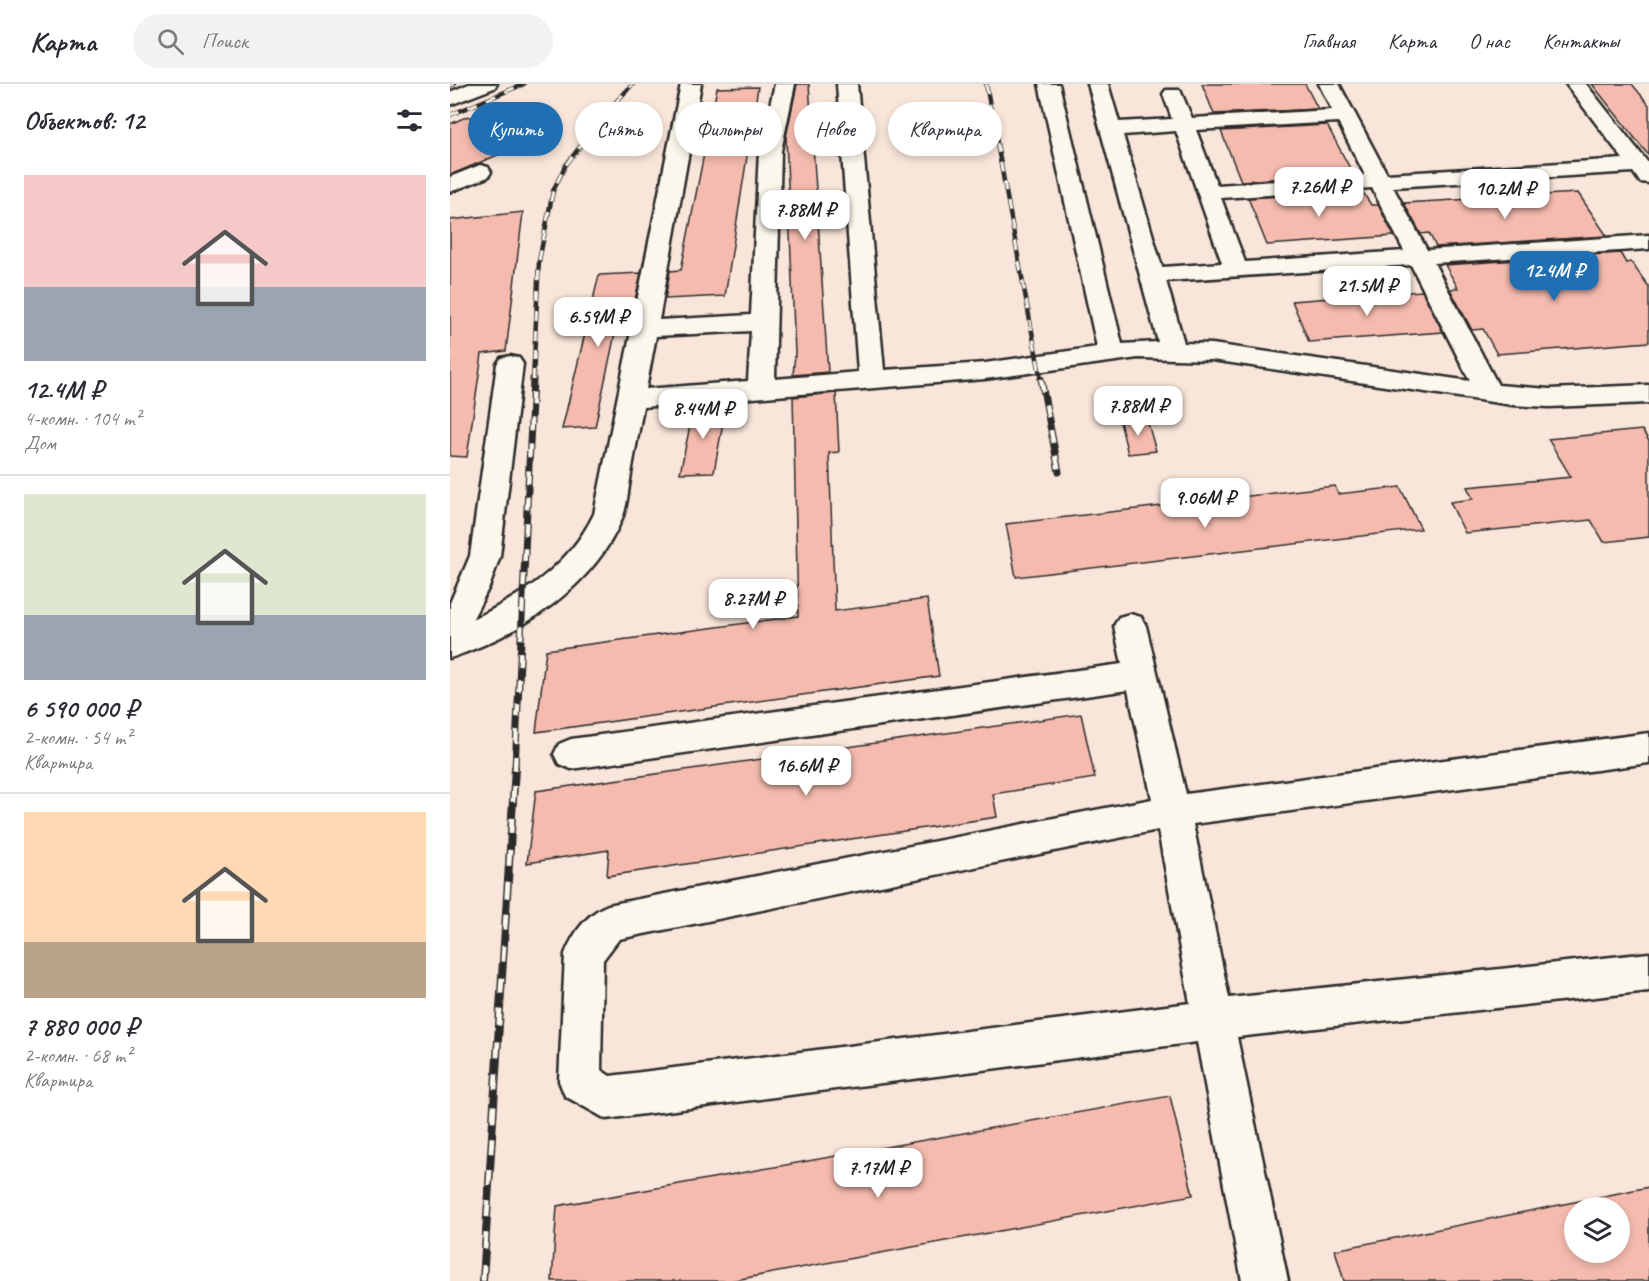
<!DOCTYPE html>
<html lang="ru">
<meta charset="utf-8">
<style>
:root{--surface:#fff;--page:#f2f2f3;--text:#2b2b33;--muted:#7c7c81;--line:#e1e1e2;--accent:#1f6fb2}
body{margin:0;font-family:Caveat,sans-serif;background:var(--page);color:var(--text);height:100vh;display:flex;flex-direction:column;font-size:22px;white-space:nowrap}
*{box-sizing:border-box;margin:0}
p{font-size:20px;color:var(--muted)}
.icon{flex:none;width:33px;height:33px;fill:none;stroke:currentColor;stroke-width:2;stroke-linecap:round;stroke-linejoin:round}
.map{position:relative;flex:1;overflow:hidden}
.sheet{display:flex;flex-direction:column;background:var(--surface);width:450px}
.sheet>*{flex:none}
.top-card{position:absolute;left:18px;top:18px;width:570px;height:54px;display:flex;gap:12px}
.controls{position:absolute;left:1114px;top:1113px;display:grid;gap:12px}
.controls a{display:grid;place-items:center;width:66px;height:66px;border-radius:50%;background:var(--surface);box-shadow:0 3px 9px #0003;font-size:30px}
.price{position:absolute;translate:-50% -51px;padding:0 14px;border-radius:12px;background:#fff;color:#222;font-size:20px;line-height:39px;filter:drop-shadow(0 2px 3px #0008)}
.price::after{content:'';position:absolute;left:50%;top:36px;width:18px;height:14px;margin-left:-9px;background:inherit;clip-path:polygon(0 0,100% 0,50% 100%)}
.price.selected{background:var(--accent);color:#fff}
ul{padding:0;list-style:none}
li{display:grid;align-content:center;gap:12px;height:318px;padding:0 24px}
li+li{border-top:2px solid var(--line)}
li span{display:grid;place-items:center;height:186px;border-radius:0px;color:#555}
li>.icon{margin-inline-start:auto}
span .icon{width:108px;height:108px;fill:#fffc;stroke-width:1}
li b{font-size:26px}
h2{display:flex;justify-content:space-between;align-items:center;height:72px;padding:0 24px;font-size:26px}
.pill{padding:0 21px;border-radius:27px;background:var(--surface);box-shadow:0 3px 9px #0003;font-size:21px;line-height:54px}
.pill.selected{background:var(--accent);color:#fff}
header{display:flex;align-items:center;gap:36px;box-sizing:border-box;height:84px;padding:0 30px;background:var(--surface);border-bottom:2px solid var(--line)}
header strong{font-size:28px}
nav{display:flex;gap:33px;margin-inline-start:auto;font-size:21px}
.search{width:420px;height:54px;background:var(--page);display:flex;align-items:center;gap:15px;box-sizing:border-box;padding:0 21px;border-radius:33px;color:var(--muted);font-size:22px}
main{display:flex;flex:1;min-height:0}
.map>svg:first-child{display:block}
.building{fill:#f5bbae;stroke:#2b2b2b;stroke-width:1.5;fill-rule:evenodd}
.lines{fill:none;stroke-linecap:round;stroke-linejoin:round}
.minor-casing{stroke:#2b2b2b;stroke-width:5}
.minor{fill:#fbf7ec;fill-rule:evenodd}
.rail-far2-casing{stroke:#2b2b2b;stroke-width:4.5}
.rail-far1-casing{stroke:#2b2b2b;stroke-width:7}
.rail-casing{stroke:#2b2b2b;stroke-width:8}
.rail-far2{stroke:#fbf7ec;stroke-width:3;stroke-dasharray:10;stroke-linecap:butt}
.rail-far1{stroke:#fbf7ec;stroke-width:4.5;stroke-dasharray:13;stroke-linecap:butt}
.rail{stroke:#fbf7ec;stroke-width:5;stroke-dasharray:16;stroke-linecap:butt}
</style>
<header>
<strong>Карта</strong>
<div class="search"><svg class="icon" aria-label="search" viewBox="0 0 24 24"><circle cx="10" cy="10" r="6"/><path d="M15 15l6 6"/></svg>Поиск</div>
<nav><a>Главная</a><a>Карта</a><a>О нас</a><a>Контакты</a></nav>
</header>
<main>
<section class="sheet">
<h2>Объектов: 12<svg class="icon" aria-label="filters" viewBox="0 0 24 24"><path d="M4 7h16M4 17h16"/><circle cx="9" cy="7" r="2"/><circle cx="15" cy="17" r="2"/></svg></h2>
<ul>
<li><span style="background:linear-gradient(#f6c9c9 60%,#9aa5b1 0)"><svg class="icon" aria-label="home" viewBox="0 0 24 24"><path d="M3 11l9-7 9 7M6 9v11h12V9"/></svg></span><div><b>12.4M ₽</b><p>4-комн. · 104 m²</p><p>Дом</p></div></li>
<li><span style="background:linear-gradient(#dfe7d0 65%,#9aa5b1 0)"><svg class="icon" aria-label="home" viewBox="0 0 24 24"><path d="M3 11l9-7 9 7M6 9v11h12V9"/></svg></span><div><b>6 590 000 ₽</b><p>2-комн. · 54 m²</p><p>Квартира</p></div></li>
<li><span style="background:linear-gradient(#ffd9b3 70%,#b9a48a 0)"><svg class="icon" aria-label="home" viewBox="0 0 24 24"><path d="M3 11l9-7 9 7M6 9v11h12V9"/></svg></span><div><b>7 880 000 ₽</b><p>2-комн. · 68 m²</p><p>Квартира</p></div></li>
</ul>
</section>
<div class="map">
<svg width="1199" height="1197" viewBox="0 0 1199 1197">
<rect width="100%" height="100%" fill="#f9e5d9"/>
<filter id="ink" filterUnits="userSpaceOnUse"><feTurbulence type="fractalNoise" baseFrequency=".0167" numOctaves="2"/><feDisplacementMap in="SourceGraphic" scale="12" xChannelSelector="R" yChannelSelector="G"/><feConvolveMatrix kernelMatrix="1 2 1 2 8 2 1 2 1" color-interpolation-filters="sRGB"/></filter>
<g filter="url(#ink)">
<!-- building -->
<g class="building">
<path d="M347,0H359L378,288L343,291L345,270L336,53Z"/>
<path d="M752,0H855L868,25L764,30Z"/>
<path d="M1142,0H1182L1199,21V72Z"/>
<path d="M308,3L275,212L215,215L220,187L231,186L267,4Z"/>
<path d="M18,32L67,63L0,91V40Z"/>
<path d="M877,41L903,90L791,97L771,47Z"/>
<path d="M912,107L921,121H928L944,152L817,161L798,114Z"/>
<path d="M1128,109L1157,152L986,163L979,149L971,150L954,119Z"/>
<path d="M73,128L56,267L32,270L17,373L0,372V136Z"/>
<path d="M1170,169L1176,179L1181,178L1199,203V258L1047,270L1033,245L1022,246L1000,205L1008,204L995,181Z"/>
<path d="M191,189L185,216L172,217L145,343L112,345L149,191Z"/>
<path d="M972,207L993,248L859,258L842,217Z"/>
<path d="M386,309L389,368L379,369L385,527L477,515L489,592L86,648L96,566L348,532L343,313Z"/>
<path d="M276,322L264,388L230,389L244,323Z"/>
<path d="M697,336L706,367L678,370L670,338Z"/>
<path d="M1192,346L1199,357V453L1154,458L1141,436L1015,449L1000,418L1023,415L1017,403L1121,393L1098,355Z"/>
<path d="M885,402L888,410L950,403L971,445L566,493L556,440Z"/>
<path d="M631,630L645,694L543,710L547,733L157,792L159,766L77,779L86,707Z"/>
<path d="M720,1012L743,1111L280,1197H102L107,1122Z"/>
<path d="M1199,1103V1197H894L885,1166ZM1125,1124H1170V1168H1125Z"/>
</g>
<g class="lines">
<!-- minor casing -->
<g class="minor-casing">
<g id="minor">
<path d="M19,0H47L44,4L0,21V8Z"/>
<path d="M231,0H251L209,236L301,231L309,67L325,0H345L331,67L325,295L408,288L387,0H407L434,286L535,279L647,263L589,0H609L672,260L708,258L638,0H658L669,38L722,35L713,10L716,6H730L742,34L882,26L869,0H889L937,90L1173,75L1116,0H1136L1199,80V99L1190,98L1183,88L943,103L977,166L1199,151V165L984,179L1048,301L1099,305L1199,301V319L1099,323L1062,321L762,276L688,274L535,295L193,323C189,347 184,371 180,396C178,407 177,421 173,432C146,502 69,551 0,574V519L20,472L47,280L51,274L60,272L69,274L73,280L50,472L40,501L22,536C74,510 118,483 144,430ZM888,38L915,91L767,101L746,46ZM726,47L772,179L712,183L673,51ZM922,104L954,167L795,178L771,114ZM961,181L1020,297L762,260L734,259L716,197ZM301,247L298,297L196,305L206,252Z"/>
<path d="M30,81L38,83L41,88L38,93L0,108V93Z"/>
<path d="M680,530L691,533L696,542L736,710L1199,649V679L743,740L779,914L1199,869V907L787,953L838,1197H792L747,958L156,1035L115,1012L109,997L115,870C123,850 137,829 158,821L702,715L678,606L121,685L109,680L104,670L109,660L121,655L672,580L664,542L669,533ZM708,746L740,919L160,992L151,986L153,876L169,855Z"/>
</g>
</g>
<!-- minor -->
<use href="#minor" class="minor"/>
<!-- rail-far2 casing -->
<g class="rail-far2-casing">
<g id="rail-far2">
<path d="M536,0L591,296"/>
<path d="M0,2L4,0"/>
<path d="M0,31L74,0"/>
<path d="M83,296L89,177L103,107L115,82L159,25L183,0"/>
</g>
</g>
<!-- rail-far1 casing -->
<g class="rail-far1-casing">
<g id="rail-far1">
<path d="M591,295L609,388"/>
<path d="M65,685L83,295"/>
</g>
</g>
<!-- rail casing -->
<g class="rail-casing">
<path id="rail" d="M33,1197L65,684"/>
</g>
<!-- rail-far2 -->
<use href="#rail-far2" class="rail-far2"/>
<!-- rail-far1 -->
<use href="#rail-far1" class="rail-far1"/>
<!-- rail -->
<use href="#rail" class="rail"/>
</g>
</g>
</svg>
<div class="controls">
<a><svg class="icon" aria-label="layers" viewBox="0 0 24 24"><path d="M12 4l9 5-9 5-9-5zM3 14l9 5 9-5"/></svg></a>
</div>
<b class="price" style="left:869px;top:134px">7.26M ₽</b>
<b class="price" style="left:1055px;top:136px">10.2M ₽</b>
<b class="price" style="left:355px;top:157px">7.88M ₽</b>
<b class="price selected" style="left:1104px;top:218px">12.4M ₽</b>
<b class="price" style="left:917px;top:233px">21.5M ₽</b>
<b class="price" style="left:148px;top:264px">6.59M ₽</b>
<b class="price" style="left:688px;top:353px">7.88M ₽</b>
<b class="price" style="left:253px;top:356px">8.44M ₽</b>
<b class="price" style="left:755px;top:445px">9.06M ₽</b>
<b class="price" style="left:303px;top:546px">8.27M ₽</b>
<b class="price" style="left:356px;top:713px">16.6M ₽</b>
<b class="price" style="left:428px;top:1115px">7.17M ₽</b>
<div class="top-card">
<a class="pill selected">Купить</a>
<a class="pill">Снять</a>
<a class="pill">Фильтры</a>
<a class="pill">Новое</a>
<a class="pill">Квартира</a>
</div>
</div>
</main>
